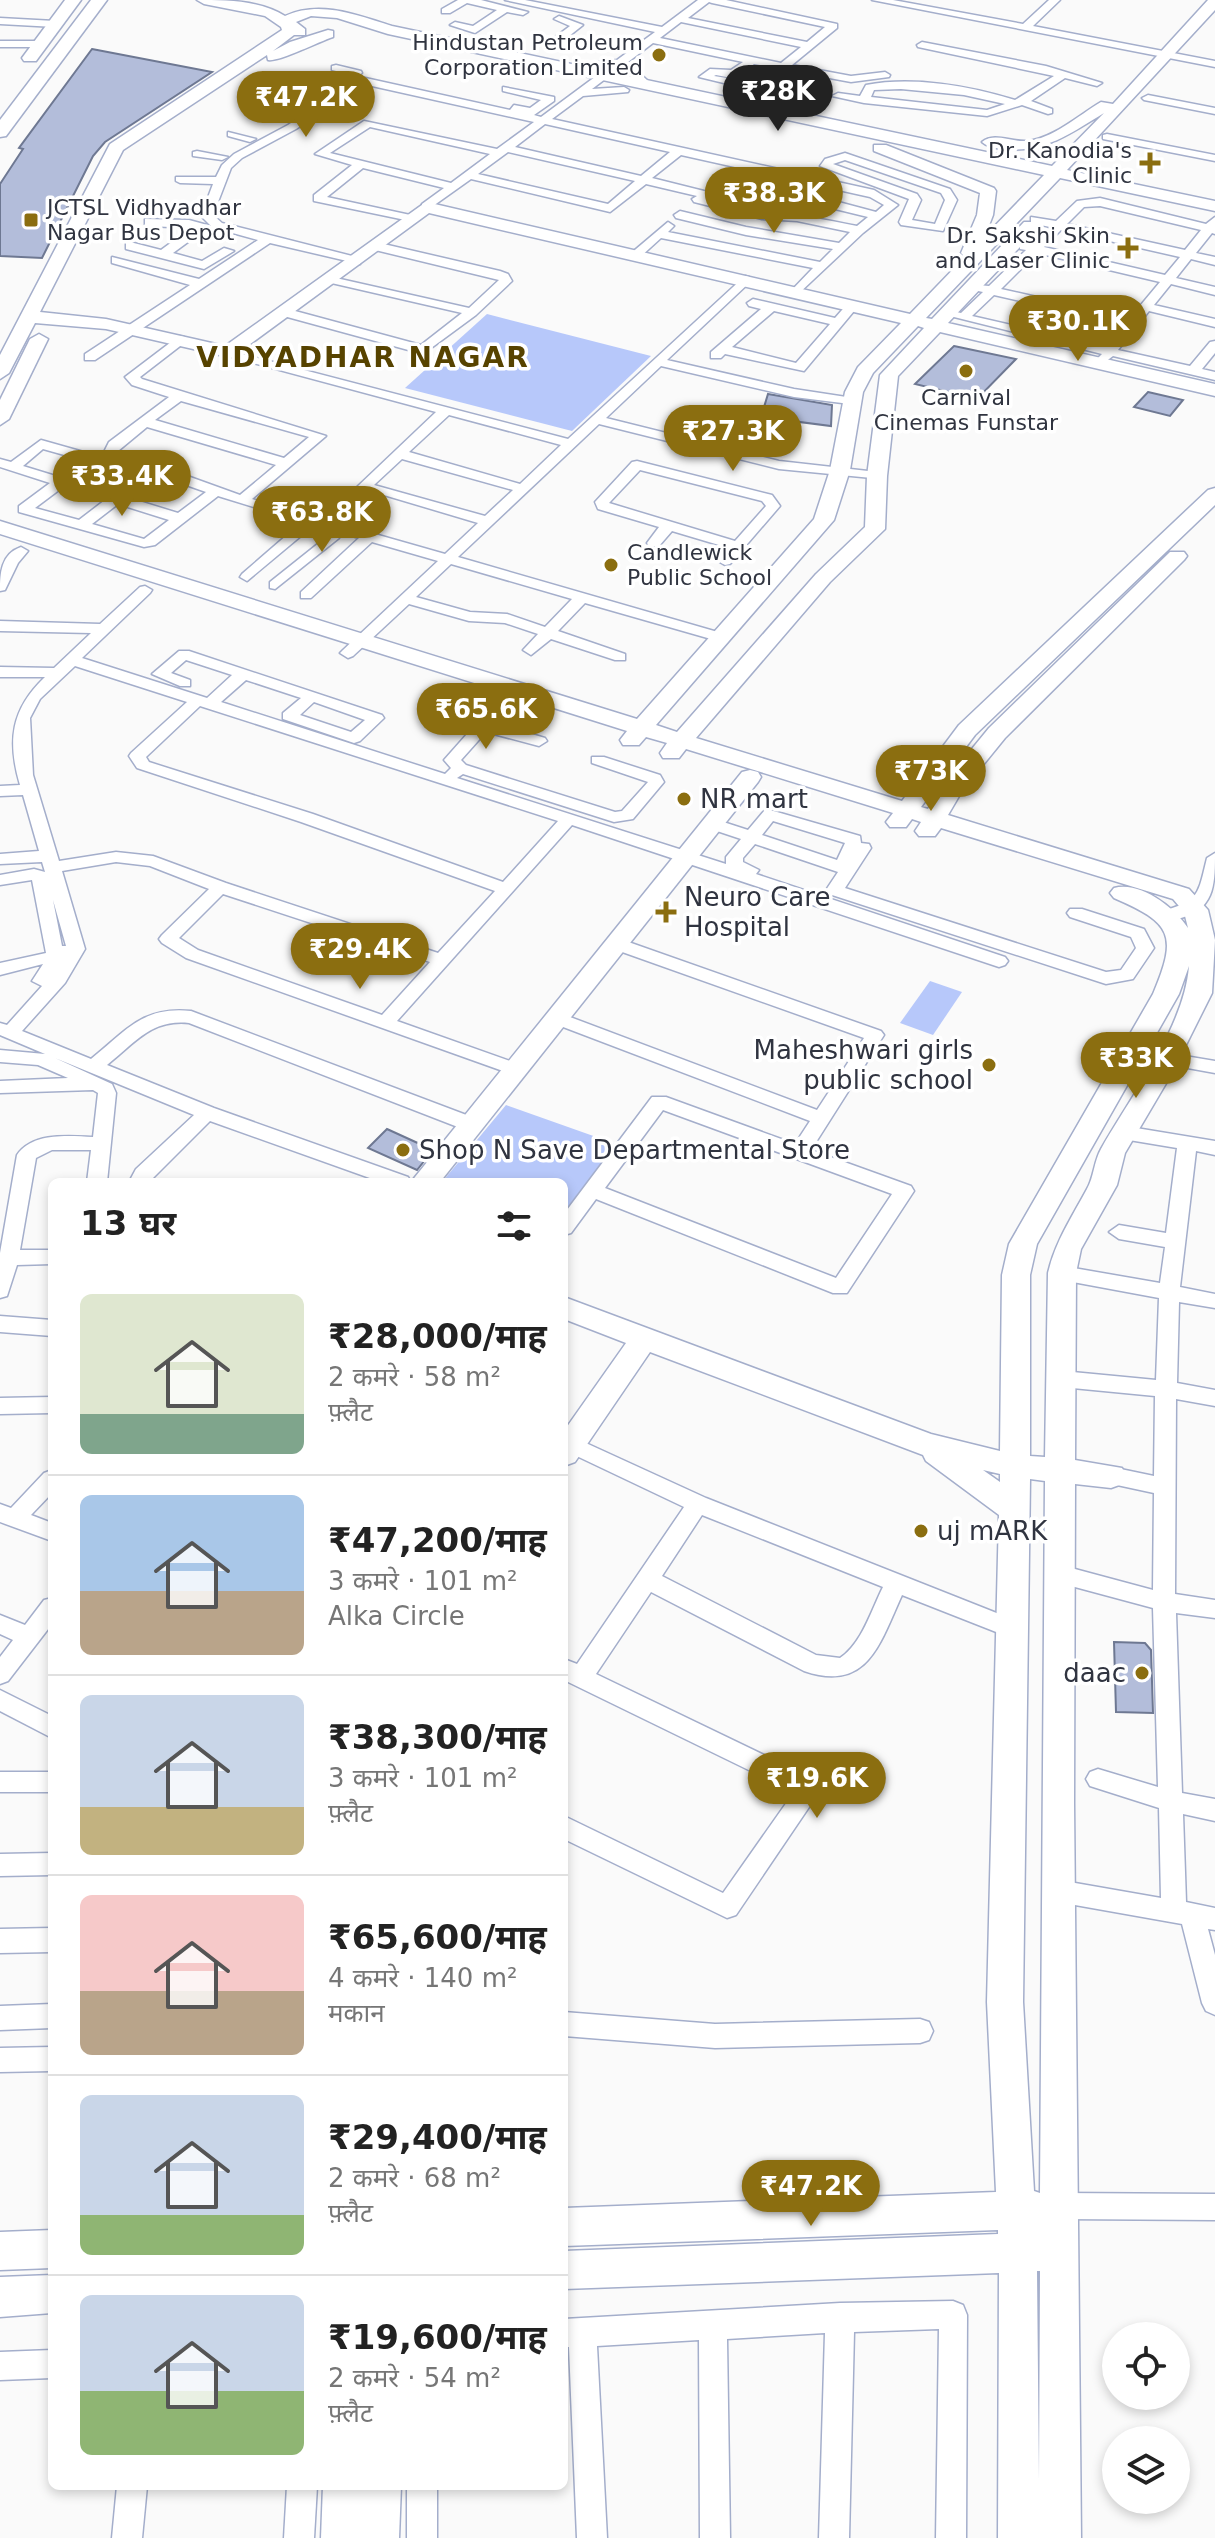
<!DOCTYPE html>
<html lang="hi">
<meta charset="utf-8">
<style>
:root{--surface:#fff;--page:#f6f6f6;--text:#222;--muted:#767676;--line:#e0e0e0;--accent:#8b6e10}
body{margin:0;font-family:"DejaVu Sans","Noto Sans Devanagari",sans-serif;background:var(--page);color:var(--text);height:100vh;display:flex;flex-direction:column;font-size:30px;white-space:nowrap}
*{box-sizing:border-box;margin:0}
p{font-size:26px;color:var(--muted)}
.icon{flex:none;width:44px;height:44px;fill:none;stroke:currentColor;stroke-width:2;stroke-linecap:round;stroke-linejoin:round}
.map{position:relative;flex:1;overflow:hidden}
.sheet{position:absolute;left:48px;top:1178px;width:520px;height:1312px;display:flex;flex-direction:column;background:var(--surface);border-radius:12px;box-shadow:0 4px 12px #0003}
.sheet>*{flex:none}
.tools{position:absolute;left:1102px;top:2322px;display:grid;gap:16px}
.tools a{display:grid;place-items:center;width:88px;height:88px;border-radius:50%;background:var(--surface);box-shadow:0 4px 12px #0003;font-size:40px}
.price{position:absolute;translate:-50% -68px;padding:0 18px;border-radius:28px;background:var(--accent);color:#fff;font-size:26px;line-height:52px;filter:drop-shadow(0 2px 4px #0008)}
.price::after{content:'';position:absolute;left:50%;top:48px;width:24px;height:18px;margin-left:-12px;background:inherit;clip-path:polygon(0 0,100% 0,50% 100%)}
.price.on{background:#222;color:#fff}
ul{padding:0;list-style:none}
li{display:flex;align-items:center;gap:24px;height:200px;padding:0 32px}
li+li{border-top:2px solid var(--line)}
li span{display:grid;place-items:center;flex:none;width:224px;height:160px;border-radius:12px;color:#555}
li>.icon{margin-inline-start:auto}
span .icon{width:96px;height:96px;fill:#fffc;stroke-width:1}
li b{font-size:34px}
h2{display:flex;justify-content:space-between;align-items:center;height:96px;padding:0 32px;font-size:34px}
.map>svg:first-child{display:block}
.green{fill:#b7c8fa}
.building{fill:#b3bdda;stroke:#6e7892;stroke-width:2}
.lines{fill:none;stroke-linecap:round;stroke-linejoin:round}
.street-casing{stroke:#a4aecb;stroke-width:3}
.secondary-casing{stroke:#a4aecb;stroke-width:3}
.primary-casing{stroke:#a4aecb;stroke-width:3}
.street{fill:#fff;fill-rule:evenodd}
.secondary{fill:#fff;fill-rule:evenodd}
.primary{fill:#fff;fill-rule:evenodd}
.poi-dot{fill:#8b6e10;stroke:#fff;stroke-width:3}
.labels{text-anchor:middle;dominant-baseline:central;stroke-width:7;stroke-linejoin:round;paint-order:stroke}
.far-poi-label{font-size:22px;fill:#303440;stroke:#fff;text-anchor:end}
.poi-label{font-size:26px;fill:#303440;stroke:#fff;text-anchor:start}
.far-district-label{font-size:28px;font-weight:bold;letter-spacing:2px;fill:#574300;stroke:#fff}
</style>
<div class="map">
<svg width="1215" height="2538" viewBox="0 0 1215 2538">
<rect width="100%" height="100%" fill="#fafafa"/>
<!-- green -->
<g class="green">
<path d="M487,314L651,356L572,431L405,388Z"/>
<path d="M930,981L962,992L933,1035L900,1023Z"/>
<path d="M506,1105L616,1144L564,1212V1182H442Z"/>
</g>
<!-- building -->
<g class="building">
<path d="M92,49L212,72L105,142L93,156L42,258L0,256V184L23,149L19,148Z"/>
<path d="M954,346L1016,359L977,399L915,384Z"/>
<path d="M1148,392L1183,400L1170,416L1134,407Z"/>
<path d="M768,394L832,405L831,426L761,417Z"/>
<path d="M387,1129L433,1150L417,1170L368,1148Z"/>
<path d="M1114,1642L1145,1643L1151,1650L1153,1713L1116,1712Z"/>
</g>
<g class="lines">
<!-- street casing -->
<g class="street-casing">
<g id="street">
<path d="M458,0H481L528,12L523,15L507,12L475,33L450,25L455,22L473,26L497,10L467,3L450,13H442V9Z"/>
<path d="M505,0H525L662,27L698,0H726L837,24V28L792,65L851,76L885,72L890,75L889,77L851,82L754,64L742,73L765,80L753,90L699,77L710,69L731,70L743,62L653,43L628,62L649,82V86H641L621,67L592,89L624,87L629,90L628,92L583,96L552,119L874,190L898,205L863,233L796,296L790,292L813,268L661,238L639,258L629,255L668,222L674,226L668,232L820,262L833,249L746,235L676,218L674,215L680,211L746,227L839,243L850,232L797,221L762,219L694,202L692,199L697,196L646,184L610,212L471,179L426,211L422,210V204L444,188L363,168L327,197L415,216V222L314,201V195L352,165L315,154L364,121L497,149L534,122L363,84L296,129L242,158L231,168L213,215L222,223L360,258V264L270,243L95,360H85V354L190,285L112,263V257L199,279L258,240L229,232L223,237L203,231L173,253L202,261L224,248L234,251L204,269L126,249V243L130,242L161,250L191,228L149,226L145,225V219L189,220L211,226L201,216L213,184L180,183L176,181V177H216L222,165L234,154L288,125L361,77L510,110L514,105L530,108L541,100L503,91V87L554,97V101L534,115L541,117L607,68L570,71L565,68L566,66L617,60L655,32ZM709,2L712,3L825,27L807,42L688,18ZM681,22L801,47L781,63L660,38ZM716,75L752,82L714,76ZM545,124L670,152L641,176L515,147ZM370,127L490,154L451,183L330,153ZM508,152L635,181L608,204L478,174ZM681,155L870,197L884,205L876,212L831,200L786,197L716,180L710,184L786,205L831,208L868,217L857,226C806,215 756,210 705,197L710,194L708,192L652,178Z"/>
<path d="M872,0H893L1023,24L1049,0H1060L1033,26L1215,61V67Z"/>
<path d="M559,16L583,25L554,48H546V44L570,26L554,19Z"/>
<path d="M0,18L55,21L60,24L55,27L0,24Z"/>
<path d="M0,41H41L46,44L41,47H0Z"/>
<path d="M922,42L1046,66L1102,83L1097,86L1065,78L1031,101L1052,109V113L1048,114L1022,105L987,116L864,103L832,96L838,93L860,96L866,85C913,76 970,86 1015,100L1054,76L918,47L917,45ZM901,89L964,95L1005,104L987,110L871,97L874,90Z"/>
<path d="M336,65L361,71L362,73L357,76L332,70V66Z"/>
<path d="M304,85L327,90L329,92L323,95L300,90V86Z"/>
<path d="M1148,95L1215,108V114L1144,100L1142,98Z"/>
<path d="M228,132L256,139L250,142L228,136Z"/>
<path d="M1107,134L1215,155V161L1103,139V135Z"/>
<path d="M197,151L228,157L222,160L193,156V152Z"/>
<path d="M845,153L950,189L957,200L943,231L901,225L899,222L909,199L820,166L825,159ZM845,160L941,193L945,200L935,224L912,220L921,200L917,194L833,164Z"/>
<path d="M1100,198L1206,224L1215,217V234L1212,233L1196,253L1215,257V265L1191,259L1176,278L1215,287V295L1171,284L1154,305L1215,319V327L1149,311L1118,350L1190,366L1210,342L1215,341V353L1202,369L1215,372V380L1113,356L1105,362L1098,358L1102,354L946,315L952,311L961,313L983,292L978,291V285L989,286L1026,250L1020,249V243L1032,244L1050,227L1031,223V217L1056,221L1077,201ZM1100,206L1201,230L1185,250L1067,224L1084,207ZM1061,230L1180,257L1165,275L1044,247ZM1037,253L1160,282L1130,318L1001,289ZM994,295L1125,325L1107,347L972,316Z"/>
<path d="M375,242L500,271L508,274L512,281L476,315L423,354L280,315L278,312L284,308L421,345L462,313L327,282V276L469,308L499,280L371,249V243Z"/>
<path d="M745,276L749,277V283L667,360L794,389L853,398L858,399V405L794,397L661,366L606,418L779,461L877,472L884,476L882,479L779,469L599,424L458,557L728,635V641H718L585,603L558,631L625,654V660H615L551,639L531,655L523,650L538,634L505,623L469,621L409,604L353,656L348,658L340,653L343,650L438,561L372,542L311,598H301V592L359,538L339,532V538L275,589L270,588V582L334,531L314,525L247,581L240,577L242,574L302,522L218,496L155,545L144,547L19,512V506L50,483L0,467V459L11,462L41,440L119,462L104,452L109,442L169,397L132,385L125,377L179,336L184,337V343L140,377L142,379L326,436L252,499L445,554L478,523L357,487L436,412L223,355V349L568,439ZM181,401L309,437L284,458L155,420ZM449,415L561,445L520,484L409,452ZM147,427L276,465L240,495L118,451ZM43,449L125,472L130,471L131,466L145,471L113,494L72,481L76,476L74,473L59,477L23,466ZM402,459L513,490L485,516L374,485ZM152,473L206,492L178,513L126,497L151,478ZM63,487L105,500L79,520L35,508ZM118,504L169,520L144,539L92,524ZM451,564L572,599L545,627L507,614L470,612L416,597Z"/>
<path d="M753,299L835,318L849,302L859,305L804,371L725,354L721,358H711V352L761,309L749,306L747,303ZM774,311L830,324L796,363L732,347Z"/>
<path d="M637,461L772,495L780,506L730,564L725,565L718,561L729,548L672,531L659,546H649L647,543L659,527L598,509L595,502L632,462ZM640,470L762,501L766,506L735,541L609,503Z"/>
<path d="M21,547L28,551L18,563L5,590L0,591C0,573 1,554 21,547Z"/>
<path d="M145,586L152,590L150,593L82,658L207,698L232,675L186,660L171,673L190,680V686H180L152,674L179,651H189L382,715L384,718L360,741L354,743L283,719V713L301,698L246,680L221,702L445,774L451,768L444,760L475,725L491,722L545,738L547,741L539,746L486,732L461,760L466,765L615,812L622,811L648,782L592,763V757H604L660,775L664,782L633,819L614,822L463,774L457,778L726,864V857L741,839L708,828L706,824L708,820L714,819L748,830L764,811L770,810L860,836L861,843L869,844L871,848L845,888L1106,972L1121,970L1136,948L1131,937L1070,917L1067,913L1070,909H1082L1144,929L1154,948L1133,979L1106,984L829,894L826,890L838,872L755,844L743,858V862L759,870L756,874L1005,957L1008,961L1005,965L999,967L572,825L397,1021L521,1065L523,1069L514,1075L186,958L162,943L159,939L162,935L209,889L150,866L116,862L62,871L85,949L65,983L22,1031L91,1059C126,1031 142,1006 191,1011L477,1119L479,1124L470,1131L463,1129L189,1023C151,1019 135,1043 107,1065L214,1108L408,1177L411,1182H381L210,1121L149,1182H129L136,1169L194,1115L55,1058L112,1084L116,1093L107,1182H87L91,1150H52L36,1158L20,1250H52V1264L17,1265L7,1296L0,1298V1253L17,1155C33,1132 68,1136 93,1137L98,1093L93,1090L0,1093V1081L68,1078L38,1065L0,1062V1050L45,1054L0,1035V1023L7,1025L42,986L32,981L43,964L0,975V963L46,953L32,880L0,885V875L34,869L45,872L42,862L0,864V854L39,851L23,795L0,796V786L20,785C7,741 11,709 45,677H0V667L54,668L91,633L0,631V621L100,624L140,587ZM75,666L187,702L131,753L129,756L137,768L301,822L495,891L438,953L226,883L153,856L116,852L59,861L33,775L30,718L40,699ZM314,702L365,720L351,732L300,715ZM200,706L558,821L503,882L313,814L149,762L146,757ZM773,821L845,843L837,860L762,835ZM223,894L430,962L382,1015L198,950L179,938ZM53,900L66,946H62Z"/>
<path d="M1215,853C1215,881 1215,906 1187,916C1179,919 1171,921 1162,919L1159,915L1162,911C1200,901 1198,894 1207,858Z"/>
<path d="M617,938L881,1031L884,1035L811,1150L911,1186L914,1191L847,1293H833L596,1199L571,1233L564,1235V1214L652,1097H666L795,1144L810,1121L550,1022L547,1018L550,1014H562L817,1110L864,1038L611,948L608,944L611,940ZM663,1110L892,1194L836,1278L605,1188Z"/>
<path d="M1167,1053L1215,1061V1073L1160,1063L1158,1059L1160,1055Z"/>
<path d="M1124,1126L1215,1141V1155L1196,1151L1180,1287L1215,1294V1308L1179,1302L1177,1383L1215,1390V1406L1176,1399L1175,1594L1215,1600V1618L1176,1613L1182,1793L1215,1799V1821L1183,1814L1186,1902L1215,1908V1930L1208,1929L1215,1955V2015L1206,2011L1202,2003L1182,1924L1058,1902L1049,1899L1046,1891L1049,1883L1058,1880L1161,1898L1159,1808L1090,1786L1086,1779L1090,1772L1098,1769L1158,1787L1153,1608L1060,1583L1052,1580L1049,1574L1052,1568L1060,1565L1153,1590L1154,1493L1103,1482L1100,1476L1103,1470L1111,1467L1154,1476L1155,1396L1062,1387L1055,1385L1052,1379L1055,1373L1062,1371L1156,1380L1159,1298L1062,1280L1055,1278L1052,1273L1055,1268L1062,1266L1160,1283L1165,1247L1119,1239L1109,1232L1119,1225L1166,1233L1177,1148L1117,1138L1115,1133L1117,1128Z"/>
<path d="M0,1316L52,1320V1336L0,1332Z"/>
<path d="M52,1397V1413L0,1414V1398Z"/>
<path d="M564,1433L706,1498L1022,1623L1025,1630L1022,1637L1014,1639L902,1595C880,1643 868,1693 804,1671L651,1592L596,1674L818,1781L822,1788L736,1915L727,1918L564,1839V1816L723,1893L794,1792L564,1680V1659L577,1664L684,1507L564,1450ZM702,1515L883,1587C871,1611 862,1643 840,1658L816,1655L662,1576Z"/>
<path d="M52,1470V1493L31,1515L52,1523V1541L0,1522V1504L11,1508L44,1473Z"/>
<path d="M52,1598V1624L8,1681L0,1684V1657L13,1640L0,1634V1615L25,1625L44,1600Z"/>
<path d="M0,1690L52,1716V1738L0,1711Z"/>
<rect x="0" y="1772" width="52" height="20"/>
<path d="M52,1853V1875L0,1876V1854Z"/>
<path d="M52,1928V1952L0,1953V1929Z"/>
<path d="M52,2004V2028L0,2030V2006Z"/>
<path d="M564,2012L715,2024L920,2019L929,2022L933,2031L929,2040L920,2043L715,2048L564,2036Z"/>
<path d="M52,2047V2071L0,2072V2048Z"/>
<path d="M1059,2193L1215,2194V2220L1059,2219L1049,2216L1045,2206L1049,2196Z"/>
<path d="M953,2301L963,2305L967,2315L966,2538H936L939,2329L854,2332L849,2538H819L825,2333L727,2339L730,2538H700L699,2340L597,2346L607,2538H577L569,2347H564V2319L840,2303Z"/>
<path d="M52,2350V2378L0,2380V2352Z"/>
<path d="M117,2486H147L142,2538H112Z"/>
<path d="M287,2486H317L314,2538H284Z"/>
<rect x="407" y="2486" width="30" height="52"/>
</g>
</g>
<!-- secondary casing -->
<g class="secondary-casing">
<g id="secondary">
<path d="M197,0C225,0 260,0 285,16C320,0 357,15 392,26L1052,166L1104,113C1071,133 1045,153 1005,149C996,148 989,148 982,142C994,132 1011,142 1026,141C1051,140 1079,115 1101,102L1113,104L1208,0H1215V10L1067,170L1215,201V211L1060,178L926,318L932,319L1024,222H1036L1038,226L1036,230L948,323L1215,384V396L940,332L898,376L887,476L885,529L830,582L696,738L902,801L959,725L1208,490L1215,488V505L975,735L921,807L928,809L944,783L989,728L1170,552H1184L1187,556L1184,560L1005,738L962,791L948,815L1189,889L1208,910L1215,940L1212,993L1171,1075L1125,1153L1117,1185L1081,1249L1076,1273L1075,1460L1122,1468L1126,1476L1122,1484L1111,1488L1075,1484L1074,1803L1081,2538H998L999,2273L564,2289V2251L998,2234V2230L564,2246V2208L996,2192L987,2002L999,1515L926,1461L923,1455L650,1352L575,1462L564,1466V1431L626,1343L564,1319V1297L931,1434L1000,1451L1002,1275L1009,1244L1153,994C1178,935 1172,923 1114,898L1110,893L1114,888C1140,881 1174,907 1188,928L1184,912L1173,899L941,828L935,836H919L915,831L921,822L912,819L906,827H890L886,822L893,813L686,749L679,758H663L660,753L667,743L646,737L639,745H623L620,740L627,731L0,534V521L637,719L814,519L830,470L845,392L858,367L901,323L429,213L234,356L228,357L106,329L35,323L9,373L0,379V355L110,144L282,30L281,27L265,16L204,4ZM311,16L337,18L388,34L1044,175L985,236L993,215L996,191L994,188L886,145H874V151L980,193L977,215L961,253L965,257L910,314L426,202L225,346L106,319L40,312L123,150L267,55L268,60C279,62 318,42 333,37V31L328,30L290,42L273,51L294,35H305V29L296,22ZM918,326L924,328L880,375L867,476L865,527L816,574L677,732L656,725L834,520L850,470L863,392L873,373ZM1189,966C1184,1028 1132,1094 1101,1149C1094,1161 1094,1177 1087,1189C1072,1217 1055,1242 1048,1273L1045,1457L1030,1456V1275L1037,1244L1179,994ZM983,1470L1000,1474V1482ZM1030,1479L1045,1481L1040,2193L1034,2191L1023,2002ZM1037,2271H1040L1039,2481Z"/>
<path d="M39,334L48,339L9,419L0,425V400L30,339Z"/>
<path d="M750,770L758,772L761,777L758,782L440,1182H411L742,772Z"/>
<path d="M52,2230V2268L0,2270V2232Z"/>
<path d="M52,2275V2313L0,2317V2277Z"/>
<path d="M323,2486H401L399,2538H321Z"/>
</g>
</g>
<!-- primary casing -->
<g class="primary-casing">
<g id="primary">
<path d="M65,0H81L36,61H24L22,58Z"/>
<path d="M91,0H107L6,136L0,137V120Z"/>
</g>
</g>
<!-- street -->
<use href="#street" class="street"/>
<!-- secondary -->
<use href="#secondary" class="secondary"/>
<!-- primary -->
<use href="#primary" class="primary"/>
</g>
<!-- markers -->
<g class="poi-dot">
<circle cx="659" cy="55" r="8"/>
<path d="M1146 151h8v8h8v8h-8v8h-8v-8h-8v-8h8z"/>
<rect x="23" y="212" width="16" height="16" rx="4"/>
<path d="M1124 236h8v8h8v8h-8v8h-8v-8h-8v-8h8z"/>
<circle cx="966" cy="371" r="8"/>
<circle cx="611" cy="565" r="8"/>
<circle cx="684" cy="799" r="8"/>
<path d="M662 900h8v8h8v8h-8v8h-8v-8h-8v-8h8z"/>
<circle cx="989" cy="1065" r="8"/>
<circle cx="403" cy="1150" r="8"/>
<circle cx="921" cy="1531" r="8"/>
<circle cx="1142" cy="1673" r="8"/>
</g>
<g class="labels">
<!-- far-poi labels -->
<g class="far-poi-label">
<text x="643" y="42">Hindustan Petroleum<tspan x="643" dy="25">Corporation Limited</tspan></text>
<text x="1132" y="150">Dr. Kanodia's<tspan x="1132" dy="25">Clinic</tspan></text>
<text x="47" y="207" text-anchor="start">JCTSL Vidhyadhar<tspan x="47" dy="25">Nagar Bus Depot</tspan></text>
<text x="1110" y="235">Dr. Sakshi Skin<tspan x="1110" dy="25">and Laser Clinic</tspan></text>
<text x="966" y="397" text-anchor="middle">Carnival<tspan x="966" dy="25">Cinemas Funstar</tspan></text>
<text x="627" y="552" text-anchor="start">Candlewick<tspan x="627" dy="25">Public School</tspan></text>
</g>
<!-- poi labels -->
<g class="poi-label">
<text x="700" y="799">NR mart</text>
<text x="684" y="897">Neuro Care<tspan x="684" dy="30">Hospital</tspan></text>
<text x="973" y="1050" text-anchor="end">Maheshwari girls<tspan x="973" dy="30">public school</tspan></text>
<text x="419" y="1150">Shop N Save Departmental Store</text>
<text x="937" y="1531">uj mARK</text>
<text x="1126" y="1673" text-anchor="end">daac</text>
</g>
<!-- far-district labels -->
<g class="far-district-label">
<text x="363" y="357">VIDYADHAR NAGAR</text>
</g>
</g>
</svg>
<div class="tools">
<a><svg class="icon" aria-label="locate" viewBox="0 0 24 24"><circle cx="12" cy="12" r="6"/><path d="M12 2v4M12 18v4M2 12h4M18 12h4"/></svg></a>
<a><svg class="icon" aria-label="layers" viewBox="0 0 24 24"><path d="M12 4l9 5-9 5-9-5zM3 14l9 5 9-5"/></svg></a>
</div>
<b class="price on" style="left:778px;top:133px">₹28K</b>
<b class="price" style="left:306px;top:139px">₹47.2K</b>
<b class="price" style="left:774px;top:235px">₹38.3K</b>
<b class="price" style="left:1078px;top:363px">₹30.1K</b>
<b class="price" style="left:733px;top:473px">₹27.3K</b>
<b class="price" style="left:122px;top:518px">₹33.4K</b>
<b class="price" style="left:322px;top:554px">₹63.8K</b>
<b class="price" style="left:486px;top:751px">₹65.6K</b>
<b class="price" style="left:931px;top:813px">₹73K</b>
<b class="price" style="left:360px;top:991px">₹29.4K</b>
<b class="price" style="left:1136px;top:1100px">₹33K</b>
<b class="price" style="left:817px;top:1820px">₹19.6K</b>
<b class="price" style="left:811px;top:2228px">₹47.2K</b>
<section class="sheet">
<h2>13 घर<svg class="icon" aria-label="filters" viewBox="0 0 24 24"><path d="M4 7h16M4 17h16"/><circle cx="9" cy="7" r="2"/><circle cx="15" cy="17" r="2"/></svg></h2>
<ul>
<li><span style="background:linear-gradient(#dfe7d0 75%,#7fa58c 0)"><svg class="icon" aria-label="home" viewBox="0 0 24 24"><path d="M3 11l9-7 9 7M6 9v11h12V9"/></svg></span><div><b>₹28,000/माह</b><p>2 कमरे · 58 m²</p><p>फ़्लैट</p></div></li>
<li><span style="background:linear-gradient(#a9c7e8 60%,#b9a48a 0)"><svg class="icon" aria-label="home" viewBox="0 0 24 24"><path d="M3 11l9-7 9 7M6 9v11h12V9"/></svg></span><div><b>₹47,200/माह</b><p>3 कमरे · 101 m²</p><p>Alka Circle</p></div></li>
<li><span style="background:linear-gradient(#c9d6e8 70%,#c2b280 0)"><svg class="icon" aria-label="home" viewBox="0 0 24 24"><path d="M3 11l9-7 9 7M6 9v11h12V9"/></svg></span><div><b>₹38,300/माह</b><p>3 कमरे · 101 m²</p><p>फ़्लैट</p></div></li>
<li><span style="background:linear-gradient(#f6c9c9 60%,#b9a48a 0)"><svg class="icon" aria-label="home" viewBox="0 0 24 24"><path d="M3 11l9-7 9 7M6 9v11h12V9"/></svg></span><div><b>₹65,600/माह</b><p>4 कमरे · 140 m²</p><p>मकान</p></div></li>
<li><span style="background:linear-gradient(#c9d6e8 75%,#8fb573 0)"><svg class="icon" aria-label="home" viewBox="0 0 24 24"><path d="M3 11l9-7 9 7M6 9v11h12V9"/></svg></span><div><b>₹29,400/माह</b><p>2 कमरे · 68 m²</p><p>फ़्लैट</p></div></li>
<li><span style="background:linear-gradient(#c9d6e8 60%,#8fb573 0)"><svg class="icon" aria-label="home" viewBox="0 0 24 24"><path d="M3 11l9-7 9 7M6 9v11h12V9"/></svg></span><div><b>₹19,600/माह</b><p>2 कमरे · 54 m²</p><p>फ़्लैट</p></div></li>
</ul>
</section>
</div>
